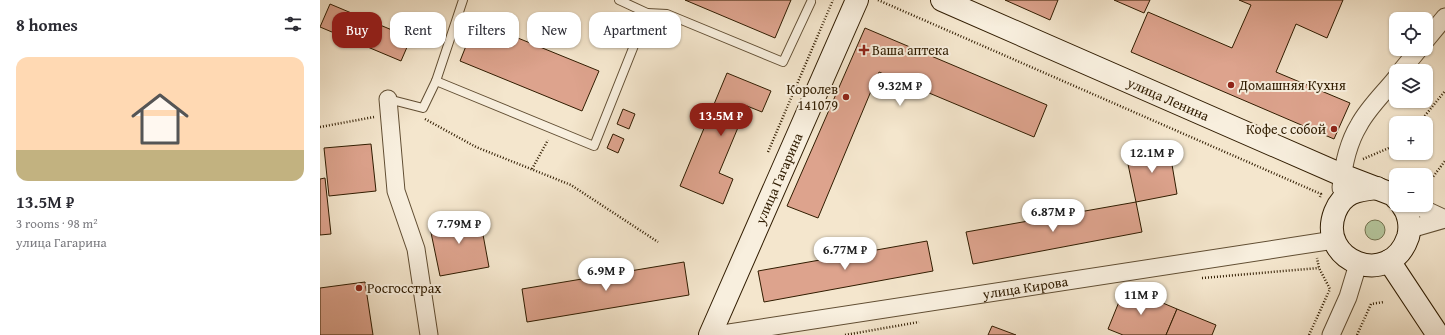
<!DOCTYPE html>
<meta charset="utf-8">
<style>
:root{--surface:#fff;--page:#f2f2f3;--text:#2b2b33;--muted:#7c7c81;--line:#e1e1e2;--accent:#8f2418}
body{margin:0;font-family:"Gentium Book Plus",serif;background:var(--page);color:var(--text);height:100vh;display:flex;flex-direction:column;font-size:15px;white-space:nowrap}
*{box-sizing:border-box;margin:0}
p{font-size:13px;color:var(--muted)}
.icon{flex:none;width:22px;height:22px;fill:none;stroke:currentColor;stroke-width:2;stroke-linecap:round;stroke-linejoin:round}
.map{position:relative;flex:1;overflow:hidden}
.side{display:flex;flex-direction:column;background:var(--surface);width:320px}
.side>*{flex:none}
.banner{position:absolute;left:12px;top:12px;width:380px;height:36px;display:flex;gap:8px}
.buttons{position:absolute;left:1069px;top:12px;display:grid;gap:8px}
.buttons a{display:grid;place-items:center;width:44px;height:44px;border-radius:8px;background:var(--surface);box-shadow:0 1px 3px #0004;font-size:20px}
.price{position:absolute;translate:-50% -34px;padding:0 9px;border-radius:14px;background:#fff;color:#222;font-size:13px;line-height:26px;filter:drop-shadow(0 1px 2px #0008)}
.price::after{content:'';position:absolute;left:50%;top:24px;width:12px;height:9px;margin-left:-6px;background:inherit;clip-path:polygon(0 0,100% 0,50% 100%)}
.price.selected{background:var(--accent);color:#fff}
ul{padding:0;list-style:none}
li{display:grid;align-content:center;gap:8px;height:212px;padding:0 16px}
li+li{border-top:1px solid var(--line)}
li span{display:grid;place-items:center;height:124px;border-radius:12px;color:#555}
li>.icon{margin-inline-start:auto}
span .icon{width:72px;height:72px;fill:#fffc;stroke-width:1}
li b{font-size:17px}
h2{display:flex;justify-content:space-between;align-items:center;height:48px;padding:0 16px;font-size:17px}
.pill{padding:0 14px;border-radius:12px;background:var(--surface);box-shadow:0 1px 3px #0004;font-size:14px;line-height:36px}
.pill.selected{background:var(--accent);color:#fff}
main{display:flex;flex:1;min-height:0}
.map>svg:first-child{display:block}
.green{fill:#b5c69d;stroke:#72714e}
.building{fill:#dda38d;stroke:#301c00}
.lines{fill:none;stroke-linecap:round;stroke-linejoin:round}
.lane-casing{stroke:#614e33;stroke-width:10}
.street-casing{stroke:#614e33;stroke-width:19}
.secondary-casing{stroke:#301c00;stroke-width:24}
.path{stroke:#301c00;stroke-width:2.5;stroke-dasharray:1 2;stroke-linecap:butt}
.lane{stroke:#f8efde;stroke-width:8}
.street{stroke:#f8efde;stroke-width:17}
.secondary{stroke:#f8efde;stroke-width:22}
.poi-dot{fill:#8f2418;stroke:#f8efde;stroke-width:1.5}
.labels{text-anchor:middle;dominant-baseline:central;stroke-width:4;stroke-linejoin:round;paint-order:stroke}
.poi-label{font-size:14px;fill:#301c00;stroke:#f8efde;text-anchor:start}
.street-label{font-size:14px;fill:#301c00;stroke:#f8efde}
</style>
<main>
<section class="side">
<h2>8 homes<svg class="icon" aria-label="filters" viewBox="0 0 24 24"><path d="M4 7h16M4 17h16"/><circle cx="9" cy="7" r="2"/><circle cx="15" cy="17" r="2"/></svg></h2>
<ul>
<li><span style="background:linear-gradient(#ffd9b3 75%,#c2b280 0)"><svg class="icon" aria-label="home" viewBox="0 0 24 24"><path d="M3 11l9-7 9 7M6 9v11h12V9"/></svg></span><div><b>13.5M ₽</b><p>3 rooms · 98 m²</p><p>улица Гагарина</p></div></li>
</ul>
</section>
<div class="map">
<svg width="1125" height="335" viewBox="0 0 1125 335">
<rect width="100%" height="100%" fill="#f4e6cd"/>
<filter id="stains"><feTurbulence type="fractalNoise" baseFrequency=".005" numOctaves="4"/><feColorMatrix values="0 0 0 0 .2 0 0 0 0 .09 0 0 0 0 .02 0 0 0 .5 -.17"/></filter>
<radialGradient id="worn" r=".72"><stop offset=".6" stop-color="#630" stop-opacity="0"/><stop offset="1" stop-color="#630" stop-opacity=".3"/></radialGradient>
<!-- green -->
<circle class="green" cx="1055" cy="230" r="10"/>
<!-- building -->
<g class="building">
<path d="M365,0H471L455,38Z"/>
<path d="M685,0H738L730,20Z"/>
<path d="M794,0H830L824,13Z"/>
<path d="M919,0H1023L1007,38L976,24L956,72L1030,103L1014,139L811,52L828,12L912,48L931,5Z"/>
<path d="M10,4L91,38L81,61L0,27Z"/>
<path d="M156,21L279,71L262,111L140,61Z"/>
<path d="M545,28L727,105L714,137L559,72L498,218L467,206Z"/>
<path d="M407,73L451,91L442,112L427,106L399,173L413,179L403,204L360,186Z"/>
<path d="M303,109L315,114L309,129L297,124Z"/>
<path d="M293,134L304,139L298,153L287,148Z"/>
<path d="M51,144L56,191L9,196L4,148Z"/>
<path d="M849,147L857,194L816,202L806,155Z"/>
<path d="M5,178L11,234L0,235V179Z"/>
<path d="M816,202L822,232L653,264L646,232Z"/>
<path d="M159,213L169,267L120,276L109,223Z"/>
<path d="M607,241L613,271L444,302L438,271Z"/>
<path d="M364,262L369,295L207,322L202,289Z"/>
<path d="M45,282L53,335H0V288Z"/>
<path d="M805,287L857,309L846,335H803L788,329Z"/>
<path d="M857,309L896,325L892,335H846Z"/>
<path d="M672,326L696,335H668Z"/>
</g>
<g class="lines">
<!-- lane casing -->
<g class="lane-casing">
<g id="lane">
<path d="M327,13L347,14L463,62L491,2"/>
<path d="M116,81L274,146L327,13L299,0"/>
<path d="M68,99L103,108L116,81L143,0"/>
</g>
</g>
<!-- street casing -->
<g class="street-casing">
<g id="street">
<path d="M1106,40L1125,17"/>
<path d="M1081,71L1099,49"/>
<path d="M68,99L76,191L96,249L109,335"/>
<path d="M1021,188C1023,166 1028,143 1039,125C1048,108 1064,93 1076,78"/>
<path d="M1095,205L1125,219"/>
<path d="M1090,229L1125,219"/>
<path id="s1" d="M396,335L1014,240"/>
<path d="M1011,335L1028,297L1038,264"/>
</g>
</g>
<!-- secondary casing -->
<g class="secondary-casing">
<g id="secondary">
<path id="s2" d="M622,0L1022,175L1074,195L1076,198"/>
<path d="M1057,188C1037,190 1023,192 1015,212C996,261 1070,290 1088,237C1091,227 1089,213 1082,205"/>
<path d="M1069,261L1118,335"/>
<path id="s3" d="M390,335L537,0"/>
</g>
</g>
<!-- path -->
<g class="path">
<path d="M558,0L1001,194L1000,197"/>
<path d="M105,119L156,147L251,185L338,242"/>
<path d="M1099,123L1125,91"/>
<path d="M0,127L54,117"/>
<path d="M448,152L513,0"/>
<path d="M1043,159L1076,145"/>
<path d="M212,169L228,140"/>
<path d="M1106,186L1125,161"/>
<path d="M882,278L999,268"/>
<path d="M525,335L599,322"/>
<path d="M989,335L1010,289L999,268L997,258"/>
<path d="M1037,335L1051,304L1064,302"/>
</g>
<!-- lane -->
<use href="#lane" class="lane"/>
<!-- street -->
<use href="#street" class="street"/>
<!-- secondary -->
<use href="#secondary" class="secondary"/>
</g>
<!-- markers -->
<g class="poi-dot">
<path d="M542 44h4v4h4v4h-4v4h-4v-4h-4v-4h4z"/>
<circle cx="911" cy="85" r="4"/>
<circle cx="526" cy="97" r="4"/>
<circle cx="1014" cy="129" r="4"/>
<circle cx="39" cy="288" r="4"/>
</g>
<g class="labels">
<!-- poi labels -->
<g class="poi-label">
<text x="552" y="50">Ваша аптека</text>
<text x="919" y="85">Домашняя Кухня</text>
<text x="518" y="89" text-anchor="end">Королев<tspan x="518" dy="16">141079</tspan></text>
<text x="1006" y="129" text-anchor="end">Кофе с собой</text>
<text x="47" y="288">Росгосстрах</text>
</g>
<!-- street labels -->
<g class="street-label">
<text stroke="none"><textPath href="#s2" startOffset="247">улица Ленина</textPath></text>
<text stroke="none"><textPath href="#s3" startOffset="171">улица Гагарина</textPath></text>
<text stroke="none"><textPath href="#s1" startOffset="313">улица Кирова</textPath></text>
</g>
</g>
<rect width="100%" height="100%" filter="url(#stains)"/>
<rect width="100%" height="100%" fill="url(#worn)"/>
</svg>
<div class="buttons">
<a><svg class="icon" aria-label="locate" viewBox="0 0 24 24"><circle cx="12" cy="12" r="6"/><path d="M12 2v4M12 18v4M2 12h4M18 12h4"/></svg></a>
<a><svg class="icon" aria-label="layers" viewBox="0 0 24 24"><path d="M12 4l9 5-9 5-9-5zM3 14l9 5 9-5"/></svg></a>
<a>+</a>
<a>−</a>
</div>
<b class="price" style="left:580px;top:107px">9.32M ₽</b>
<b class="price selected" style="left:401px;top:137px">13.5M ₽</b>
<b class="price" style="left:832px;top:174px">12.1M ₽</b>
<b class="price" style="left:733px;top:233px">6.87M ₽</b>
<b class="price" style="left:139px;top:245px">7.79M ₽</b>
<b class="price" style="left:525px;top:271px">6.77M ₽</b>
<b class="price" style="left:286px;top:292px">6.9M ₽</b>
<b class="price" style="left:821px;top:316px">11M ₽</b>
<div class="banner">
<a class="pill selected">Buy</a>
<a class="pill">Rent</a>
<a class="pill">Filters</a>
<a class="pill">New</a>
<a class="pill">Apartment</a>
</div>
</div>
</main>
